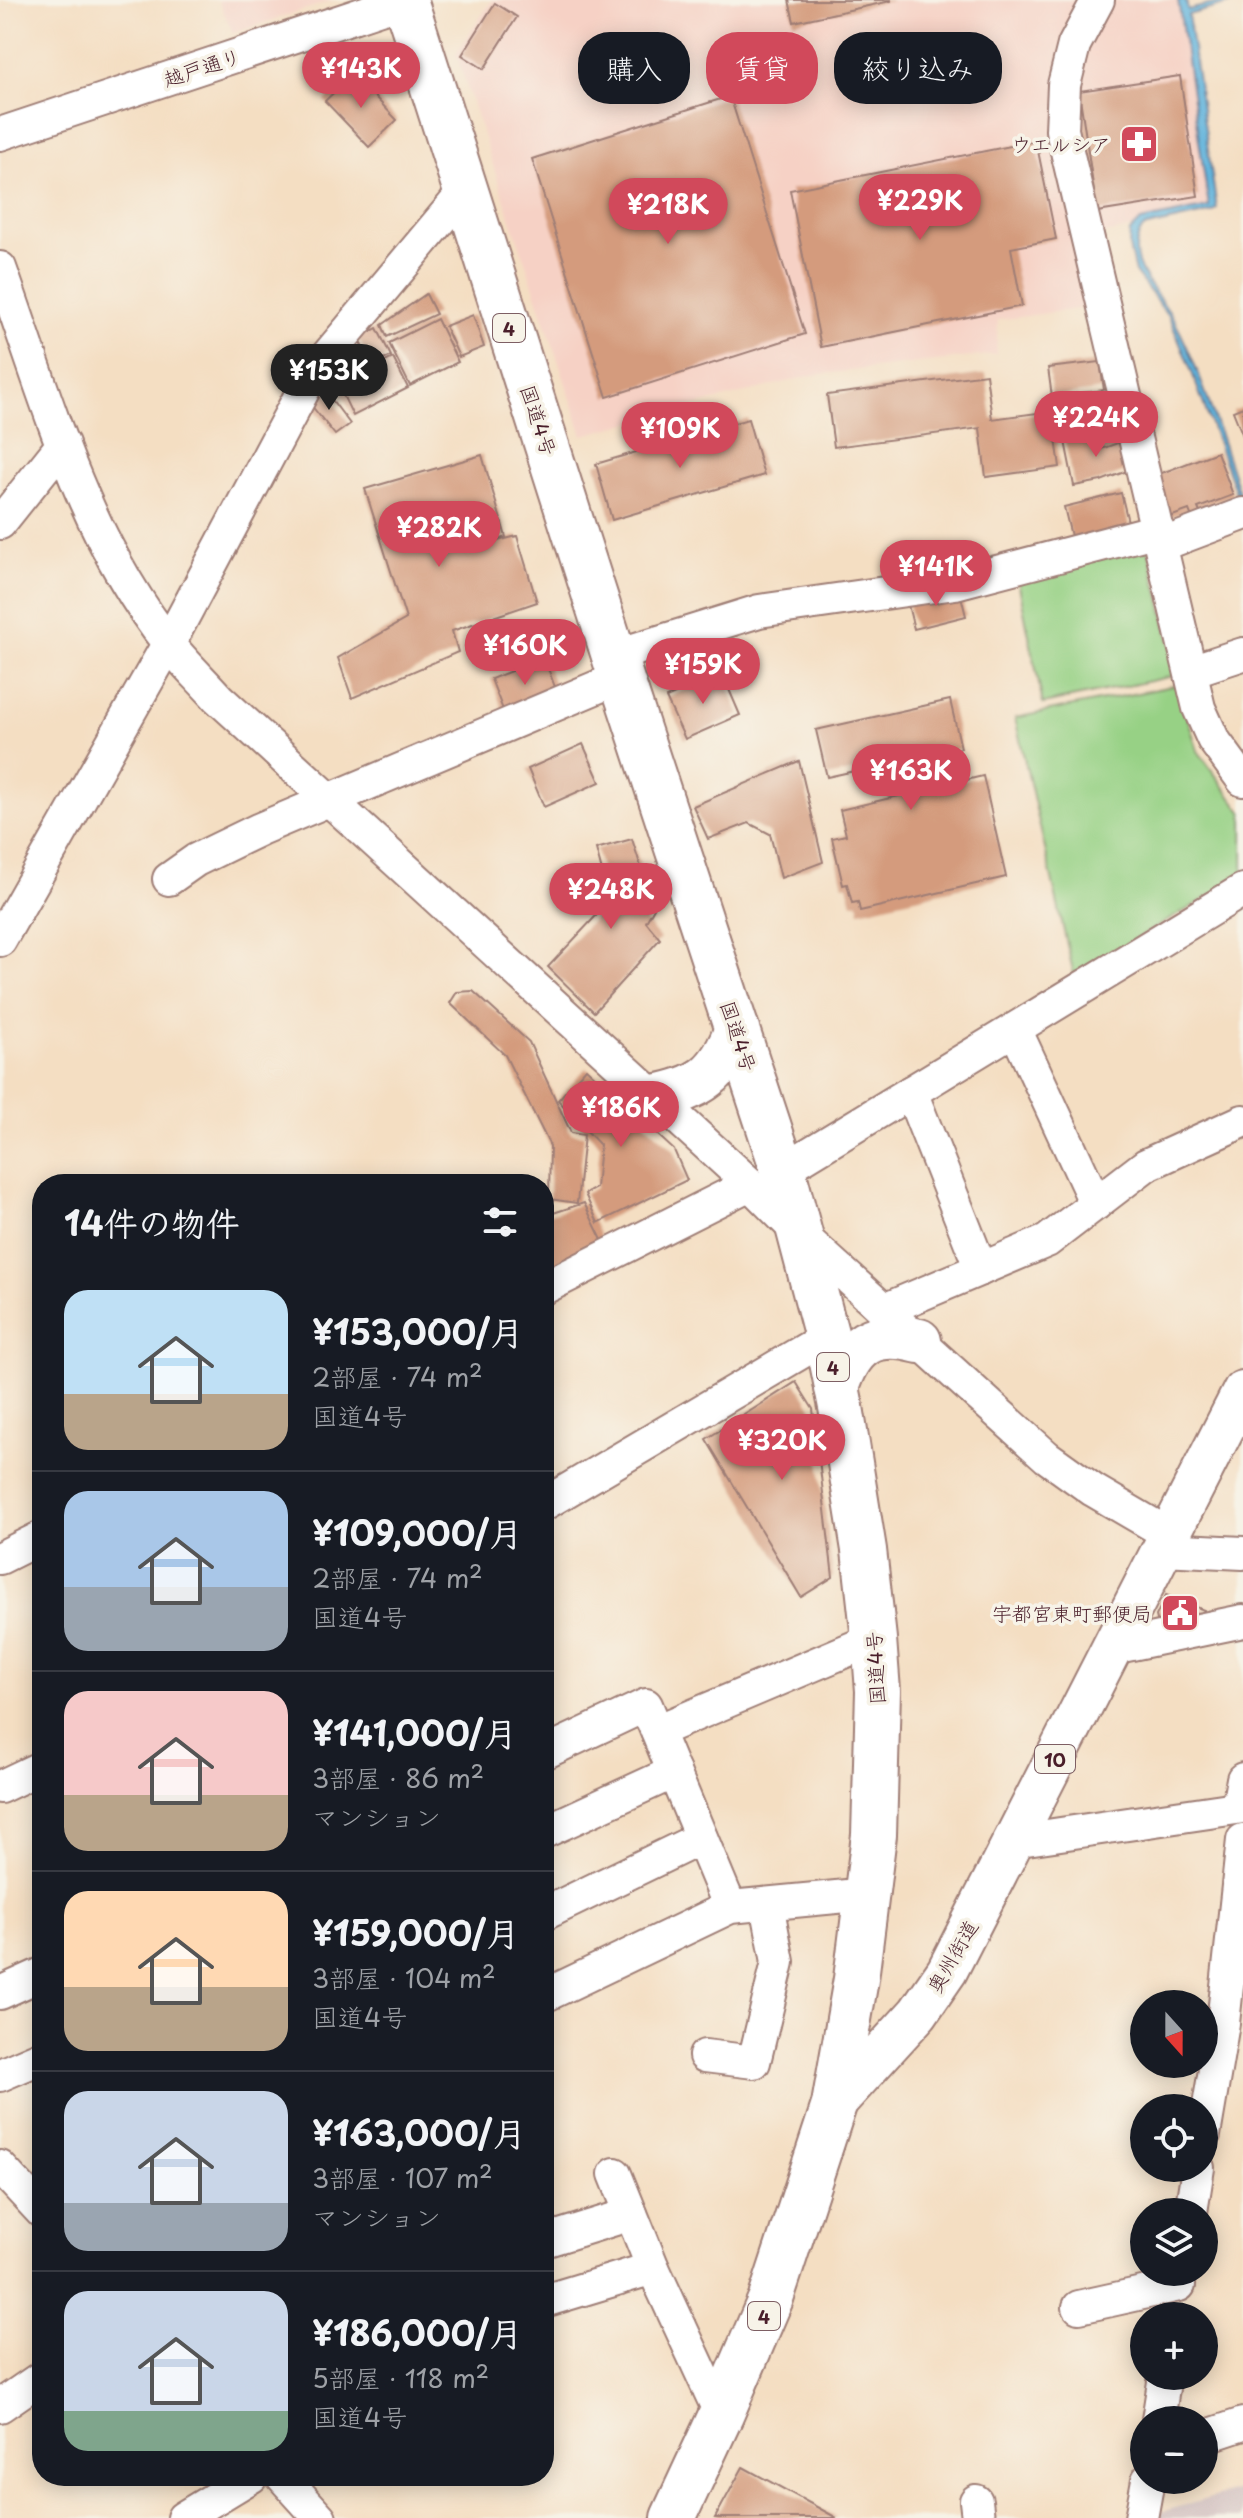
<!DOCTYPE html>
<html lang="ja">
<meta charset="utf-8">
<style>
:root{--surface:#171b24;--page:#20242c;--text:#f1f3f6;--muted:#9ea1a6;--line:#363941;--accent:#d1495b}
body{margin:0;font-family:"Playpen Sans","Klee One",sans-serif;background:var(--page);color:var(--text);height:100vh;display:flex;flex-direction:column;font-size:30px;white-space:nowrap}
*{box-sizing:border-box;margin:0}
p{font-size:26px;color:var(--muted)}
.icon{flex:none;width:44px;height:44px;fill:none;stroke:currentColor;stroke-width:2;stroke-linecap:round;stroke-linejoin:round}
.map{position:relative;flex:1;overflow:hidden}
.sheet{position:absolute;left:32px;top:1174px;width:522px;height:1312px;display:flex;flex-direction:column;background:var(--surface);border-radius:32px;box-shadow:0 4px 20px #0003}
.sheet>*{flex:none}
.guide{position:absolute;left:578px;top:32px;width:544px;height:72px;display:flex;gap:16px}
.needle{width:52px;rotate:159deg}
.tools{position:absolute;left:1130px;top:1990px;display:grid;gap:16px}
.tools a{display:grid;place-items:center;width:88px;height:88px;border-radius:50%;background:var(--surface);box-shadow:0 4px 20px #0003;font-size:40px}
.price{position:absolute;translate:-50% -68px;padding:0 18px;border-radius:28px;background:var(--accent);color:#fff;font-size:26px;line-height:52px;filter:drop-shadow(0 2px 4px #0008)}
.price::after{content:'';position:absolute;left:50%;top:48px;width:24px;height:18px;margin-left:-12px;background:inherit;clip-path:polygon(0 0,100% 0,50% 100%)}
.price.active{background:#222;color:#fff}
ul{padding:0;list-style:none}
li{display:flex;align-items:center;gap:24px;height:200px;padding:0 32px}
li+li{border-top:2px solid var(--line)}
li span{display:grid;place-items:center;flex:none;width:224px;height:160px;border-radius:24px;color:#555}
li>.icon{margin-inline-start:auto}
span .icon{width:96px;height:96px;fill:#fffc;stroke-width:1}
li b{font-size:34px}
h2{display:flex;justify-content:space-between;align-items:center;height:96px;padding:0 32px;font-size:34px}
.chip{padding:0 28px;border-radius:32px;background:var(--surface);box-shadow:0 4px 20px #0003;font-size:28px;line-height:72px}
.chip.active{background:var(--accent);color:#fff}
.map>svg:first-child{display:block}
.built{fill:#f6d1c5}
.industrial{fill:#d1bfbf}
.green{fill:#97d185;stroke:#707858;stroke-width:2}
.water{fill:#61b4dd;stroke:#566a84;stroke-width:2}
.building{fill:#d49b7d;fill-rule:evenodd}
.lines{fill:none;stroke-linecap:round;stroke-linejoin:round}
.minor-casing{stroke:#9f7e76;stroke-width:36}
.major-casing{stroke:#9f7e76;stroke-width:44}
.highway-casing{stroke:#9f7e76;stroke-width:48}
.minor{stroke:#fff;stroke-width:32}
.major{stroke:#fff;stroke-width:40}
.highway{stroke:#fff;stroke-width:44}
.labels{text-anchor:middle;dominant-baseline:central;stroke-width:7;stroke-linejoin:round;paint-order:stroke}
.shield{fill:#f7f3e8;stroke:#7e5f64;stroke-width:2}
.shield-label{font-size:18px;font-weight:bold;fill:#4a1f2b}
.street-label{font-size:20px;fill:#4a1f2b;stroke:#f7f3e8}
.poi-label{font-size:20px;fill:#4a1f2b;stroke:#f7f3e8;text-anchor:end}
</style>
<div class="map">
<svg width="1243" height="2518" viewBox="0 0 1243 2518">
<rect width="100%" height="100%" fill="#f7f3e8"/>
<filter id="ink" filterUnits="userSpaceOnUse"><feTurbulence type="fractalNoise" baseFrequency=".0125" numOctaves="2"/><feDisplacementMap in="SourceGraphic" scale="16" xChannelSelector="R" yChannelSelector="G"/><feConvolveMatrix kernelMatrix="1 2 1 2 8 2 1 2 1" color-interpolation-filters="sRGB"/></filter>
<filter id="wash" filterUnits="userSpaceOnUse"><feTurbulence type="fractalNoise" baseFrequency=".006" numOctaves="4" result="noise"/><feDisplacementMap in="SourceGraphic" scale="32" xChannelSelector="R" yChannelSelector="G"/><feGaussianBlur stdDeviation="1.8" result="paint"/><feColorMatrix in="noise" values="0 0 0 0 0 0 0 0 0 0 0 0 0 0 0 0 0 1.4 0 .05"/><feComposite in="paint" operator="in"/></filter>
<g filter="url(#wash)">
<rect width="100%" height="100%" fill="#f4dec2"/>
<!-- built -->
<g class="built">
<path d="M218,0H334L233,33Z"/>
<path d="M492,0H1179L1212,211L1082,239L1097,306L998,320L996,354L813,375L583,435L456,54Z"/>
</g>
<!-- industrial -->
<path class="industrial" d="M1243,2489V2518H1150V2515Z"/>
<!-- green -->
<g class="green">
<path d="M1147,543L1178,675L1043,704L1017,576Z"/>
<path d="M1177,685L1198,751L1243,813V877L1074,975L1015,718Z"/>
</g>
<!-- water -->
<path class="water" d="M1178,0H1186L1188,10L1229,0H1243L1188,15L1217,209L1213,212L1143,228C1136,238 1134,251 1138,263C1145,284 1163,300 1174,320C1203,374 1222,445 1243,503V512L1190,367L1169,317L1135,272L1129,247L1130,232L1141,221L1209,207Z"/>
<g id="blocks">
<!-- building -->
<g class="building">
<path d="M789,0H891V1L794,22Z"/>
<path d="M495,3L517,17L484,69L462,55Z"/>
<path d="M353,74L397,120L369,147L325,101Z"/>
<path d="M1180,76L1198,196L1097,212L1079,91Z"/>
<path d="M730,96L805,334L607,397L532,159Z"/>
<path d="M1036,141L1056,239L1011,248L1022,306L821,347L790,190Z"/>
<path d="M426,294L436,314L387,337L382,325Z"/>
<path d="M473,315L484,347L459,357L445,326Z"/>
<path d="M437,319L458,362L410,386L389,343Z"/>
<path d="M377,328L391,356L372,366L358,338Z"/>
<path d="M393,358L408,388L353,416L338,385Z"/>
<path d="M1100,362L1104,390L1052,397L1048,368Z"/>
<path d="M986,374L992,419L1052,411L1060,467L986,477L980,428L834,447L827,395Z"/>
<path d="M323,388L350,424L335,435L307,400Z"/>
<path d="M1103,397L1106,422L1064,427L1061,402Z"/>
<path d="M1243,407V436L1233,411Z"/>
<path d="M748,419L764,475L612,520L596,464Z"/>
<path d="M1091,432L1096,451L1126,440L1135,468L1101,481L1074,486L1064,436Z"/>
<path d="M1217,452L1233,495L1198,508L1202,517L1193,520L1189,510L1167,518L1151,477Z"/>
<path d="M482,455L506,537L486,544L517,536L537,602L452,631L458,652L352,698L338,658L406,619L365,489ZM459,522L467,550L464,551L455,523Z"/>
<path d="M1121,493L1130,530L1073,544L1064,507Z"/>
<path d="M959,588L966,616L914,629L907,601Z"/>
<path d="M544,658L558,695L505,715L491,679Z"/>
<path d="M722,673L740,715L685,739L666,698Z"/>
<path d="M950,700L961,748L938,754L945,785L983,776L1006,877L860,911L858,902L852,903L847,884L843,885L832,838L846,835L840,810L916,792L909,759L827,777L816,730Z"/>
<path d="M583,744L600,782L544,807L528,769Z"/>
<path d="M799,761L823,862L781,878L770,834L749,823L708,839L693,806Z"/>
<path d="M632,839L654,908L646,922L660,939L594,1012L548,967L610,901L596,849Z"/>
<path d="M473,991L529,1042L571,1133L584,1135L577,1203L549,1199L550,1146L505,1055L450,1003L457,992Z"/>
<path d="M586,1068L674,1150L687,1180L598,1223L585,1194L596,1188L600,1145L558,1100Z"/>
<path d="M584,1203L604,1244L544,1274V1216Z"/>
<path d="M796,1382L813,1409L833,1577L801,1597L706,1439Z"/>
<path d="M1166,1595L1204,1610L1197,1627L1161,1634L1156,1616Z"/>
<path d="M743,2467L837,2518H715Z"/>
</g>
</g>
</g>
<g filter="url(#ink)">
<use href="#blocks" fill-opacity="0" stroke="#9f7e76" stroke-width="2"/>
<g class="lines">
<!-- minor casing -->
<g class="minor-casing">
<g id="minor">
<path d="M1098,0L1074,45L1064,85L1062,130L1199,708L1213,739L1243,780"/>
<path d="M0,134L404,0"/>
<path d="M0,268C46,396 83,536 169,644C184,663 202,680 218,698L750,1184L802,1236L1047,1457L1093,1490L1170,1535"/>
<path d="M0,523L63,444"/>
<path d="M1161,545L1243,514"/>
<path d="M614,656L759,611L955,583L1158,530"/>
<path d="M1191,671L1243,654"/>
<path d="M169,879L196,860L260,829L621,677"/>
<path d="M0,940L175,632L312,374L465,191"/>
<path d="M1015,1029L1096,1204"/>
<path d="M911,1092L981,1269"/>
<path d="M783,1170L1243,890"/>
<path d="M544,1288L750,1184"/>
<path d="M884,1310L1047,1241L1146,1165L1243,1121"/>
<path d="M544,1504L827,1337"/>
<path d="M1162,1549L1243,1553"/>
<path d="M0,1558L42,1537"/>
<path d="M1112,1648L1243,1621"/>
<path d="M657,1731L874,1639"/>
<path d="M544,1753L646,1705L730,1907"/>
<path d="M0,1787L42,1767"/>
<path d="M1238,1807L1243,1779"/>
<path d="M544,1832L674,1772"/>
<path d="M1013,1841L1243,1807"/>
<path d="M544,1914L701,1838"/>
<path d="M0,1993L42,1974"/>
<path d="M544,1996L730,1907L868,1894"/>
<path d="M705,2056L754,2062L778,1962L767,1904"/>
<path d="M0,2075L42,2057"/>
<path d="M1204,2135L1223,2023L1243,1840"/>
<path d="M0,2167L42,2212"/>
<path d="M615,2174L653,2268L721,2415"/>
<path d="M1191,2212L1198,2168"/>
<path d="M544,2241L631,2214"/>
<path d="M544,2301L653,2268"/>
<path d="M1079,2307L1179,2285"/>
<path d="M0,2406L42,2377"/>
<path d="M1158,2420L1165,2376"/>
<path d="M1204,2437L1243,2424"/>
<path d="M282,2476L320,2518"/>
<path d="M976,2501L978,2518"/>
<path d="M183,2518L252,2476"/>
<path d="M1141,2518L1148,2480"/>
</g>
</g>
<!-- major casing -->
<g class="major-casing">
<path id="major" d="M834,2105L918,2013L947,1971L1243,1391"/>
</g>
<!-- highway casing -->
<g class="highway-casing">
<g id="highway">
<path d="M405,0L614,656L783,1170L827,1337L841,1407L864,1550L874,1639L878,1691L874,1835L856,1979L834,2105L771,2298L721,2415L673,2518"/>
<path d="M654,1097C701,1088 720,1075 737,1029"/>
<path d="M837,1388C851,1344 873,1328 919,1341"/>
</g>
</g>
<!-- minor -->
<use href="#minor" class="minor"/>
<!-- major -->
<use href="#major" class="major"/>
<!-- highway -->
<use href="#highway" class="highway"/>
</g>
</g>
<!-- icons -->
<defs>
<g id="pharmacy-square" transform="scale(2)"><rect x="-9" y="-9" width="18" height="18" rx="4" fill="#d1495b" stroke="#f7f3e8"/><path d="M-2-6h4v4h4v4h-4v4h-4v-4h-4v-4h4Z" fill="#fff"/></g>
<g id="civic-square" transform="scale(2)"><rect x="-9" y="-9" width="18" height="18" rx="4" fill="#d1495b" stroke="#f7f3e8"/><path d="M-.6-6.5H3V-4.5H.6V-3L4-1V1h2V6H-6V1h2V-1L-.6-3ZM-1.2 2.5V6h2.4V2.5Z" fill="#fff"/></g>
</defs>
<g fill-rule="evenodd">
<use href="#pharmacy-square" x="1139" y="144"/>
<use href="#civic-square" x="1180" y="1613"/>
</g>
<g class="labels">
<!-- shield labels -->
<g class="shield">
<rect x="493" y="314" width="32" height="28" rx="6"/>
<rect x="817" y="1353" width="32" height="28" rx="6"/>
<rect x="1035" y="1745" width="40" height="28" rx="6"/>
<rect x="748" y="2302" width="32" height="28" rx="6"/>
</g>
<g class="shield-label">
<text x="509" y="328">4</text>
<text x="833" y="1367">4</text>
<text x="1055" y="1759">10</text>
<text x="764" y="2316">4</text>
</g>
<!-- street labels -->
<g class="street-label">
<text transform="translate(202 67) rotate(-18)">越戸通り</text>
<text transform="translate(539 420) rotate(72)">国道4号</text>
<text transform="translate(739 1036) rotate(72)">国道4号</text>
<text transform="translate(875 1668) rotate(-93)">国道4号</text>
<text transform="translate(952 1956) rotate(-60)">奥州街道</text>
</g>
<!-- poi labels -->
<g class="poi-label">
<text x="1111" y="144">ウエルシア</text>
<text x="1152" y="1613">宇都宮東町郵便局</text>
</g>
</g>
</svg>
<div class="tools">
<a><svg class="needle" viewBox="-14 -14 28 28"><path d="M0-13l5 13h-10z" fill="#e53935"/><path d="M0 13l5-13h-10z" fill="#9ea1a6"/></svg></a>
<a><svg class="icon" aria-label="locate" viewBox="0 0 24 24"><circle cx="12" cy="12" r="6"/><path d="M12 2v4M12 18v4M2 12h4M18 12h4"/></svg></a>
<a><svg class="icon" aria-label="layers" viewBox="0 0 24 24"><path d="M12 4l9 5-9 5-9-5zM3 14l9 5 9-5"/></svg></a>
<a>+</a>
<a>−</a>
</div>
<b class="price" style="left:361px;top:110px">¥143K</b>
<b class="price" style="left:920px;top:242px">¥229K</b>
<b class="price" style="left:668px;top:246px">¥218K</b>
<b class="price active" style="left:329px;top:412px">¥153K</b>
<b class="price" style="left:1096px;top:459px">¥224K</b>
<b class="price" style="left:680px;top:470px">¥109K</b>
<b class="price" style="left:439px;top:569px">¥282K</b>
<b class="price" style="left:936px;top:608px">¥141K</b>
<b class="price" style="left:525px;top:687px">¥160K</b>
<b class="price" style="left:703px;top:706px">¥159K</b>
<b class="price" style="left:911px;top:812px">¥163K</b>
<b class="price" style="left:611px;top:931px">¥248K</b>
<b class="price" style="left:621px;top:1149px">¥186K</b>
<b class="price" style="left:782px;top:1482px">¥320K</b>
<div class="guide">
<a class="chip">購入</a>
<a class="chip active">賃貸</a>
<a class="chip">絞り込み</a>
</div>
<section class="sheet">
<h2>14件の物件<svg class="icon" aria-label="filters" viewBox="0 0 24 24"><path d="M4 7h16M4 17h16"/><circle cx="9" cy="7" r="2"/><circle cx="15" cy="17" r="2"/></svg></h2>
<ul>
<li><span style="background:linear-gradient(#bfe0f5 65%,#b9a48a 0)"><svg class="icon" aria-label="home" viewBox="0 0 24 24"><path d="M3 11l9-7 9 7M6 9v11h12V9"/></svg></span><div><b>¥153,000/月</b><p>2部屋 · 74 m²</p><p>国道4号</p></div></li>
<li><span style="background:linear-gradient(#a9c7e8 60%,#9aa5b1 0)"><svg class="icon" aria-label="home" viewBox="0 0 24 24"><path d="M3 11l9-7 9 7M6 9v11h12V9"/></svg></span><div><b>¥109,000/月</b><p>2部屋 · 74 m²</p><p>国道4号</p></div></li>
<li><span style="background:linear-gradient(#f6c9c9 65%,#b9a48a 0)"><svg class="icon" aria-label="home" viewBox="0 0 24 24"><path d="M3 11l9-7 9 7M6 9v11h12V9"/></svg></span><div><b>¥141,000/月</b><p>3部屋 · 86 m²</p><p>マンション</p></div></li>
<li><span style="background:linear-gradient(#ffd9b3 60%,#b9a48a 0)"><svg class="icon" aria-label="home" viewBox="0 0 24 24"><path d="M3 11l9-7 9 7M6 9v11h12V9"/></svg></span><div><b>¥159,000/月</b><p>3部屋 · 104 m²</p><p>国道4号</p></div></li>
<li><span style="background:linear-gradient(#c9d6e8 70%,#9aa5b1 0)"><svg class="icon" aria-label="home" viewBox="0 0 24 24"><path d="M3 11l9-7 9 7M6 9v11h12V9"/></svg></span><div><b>¥163,000/月</b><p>3部屋 · 107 m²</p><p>マンション</p></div></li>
<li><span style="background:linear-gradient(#c9d6e8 75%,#7fa58c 0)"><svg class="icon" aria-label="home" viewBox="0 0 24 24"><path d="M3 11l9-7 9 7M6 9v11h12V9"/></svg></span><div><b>¥186,000/月</b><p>5部屋 · 118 m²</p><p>国道4号</p></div></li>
</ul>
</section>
</div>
